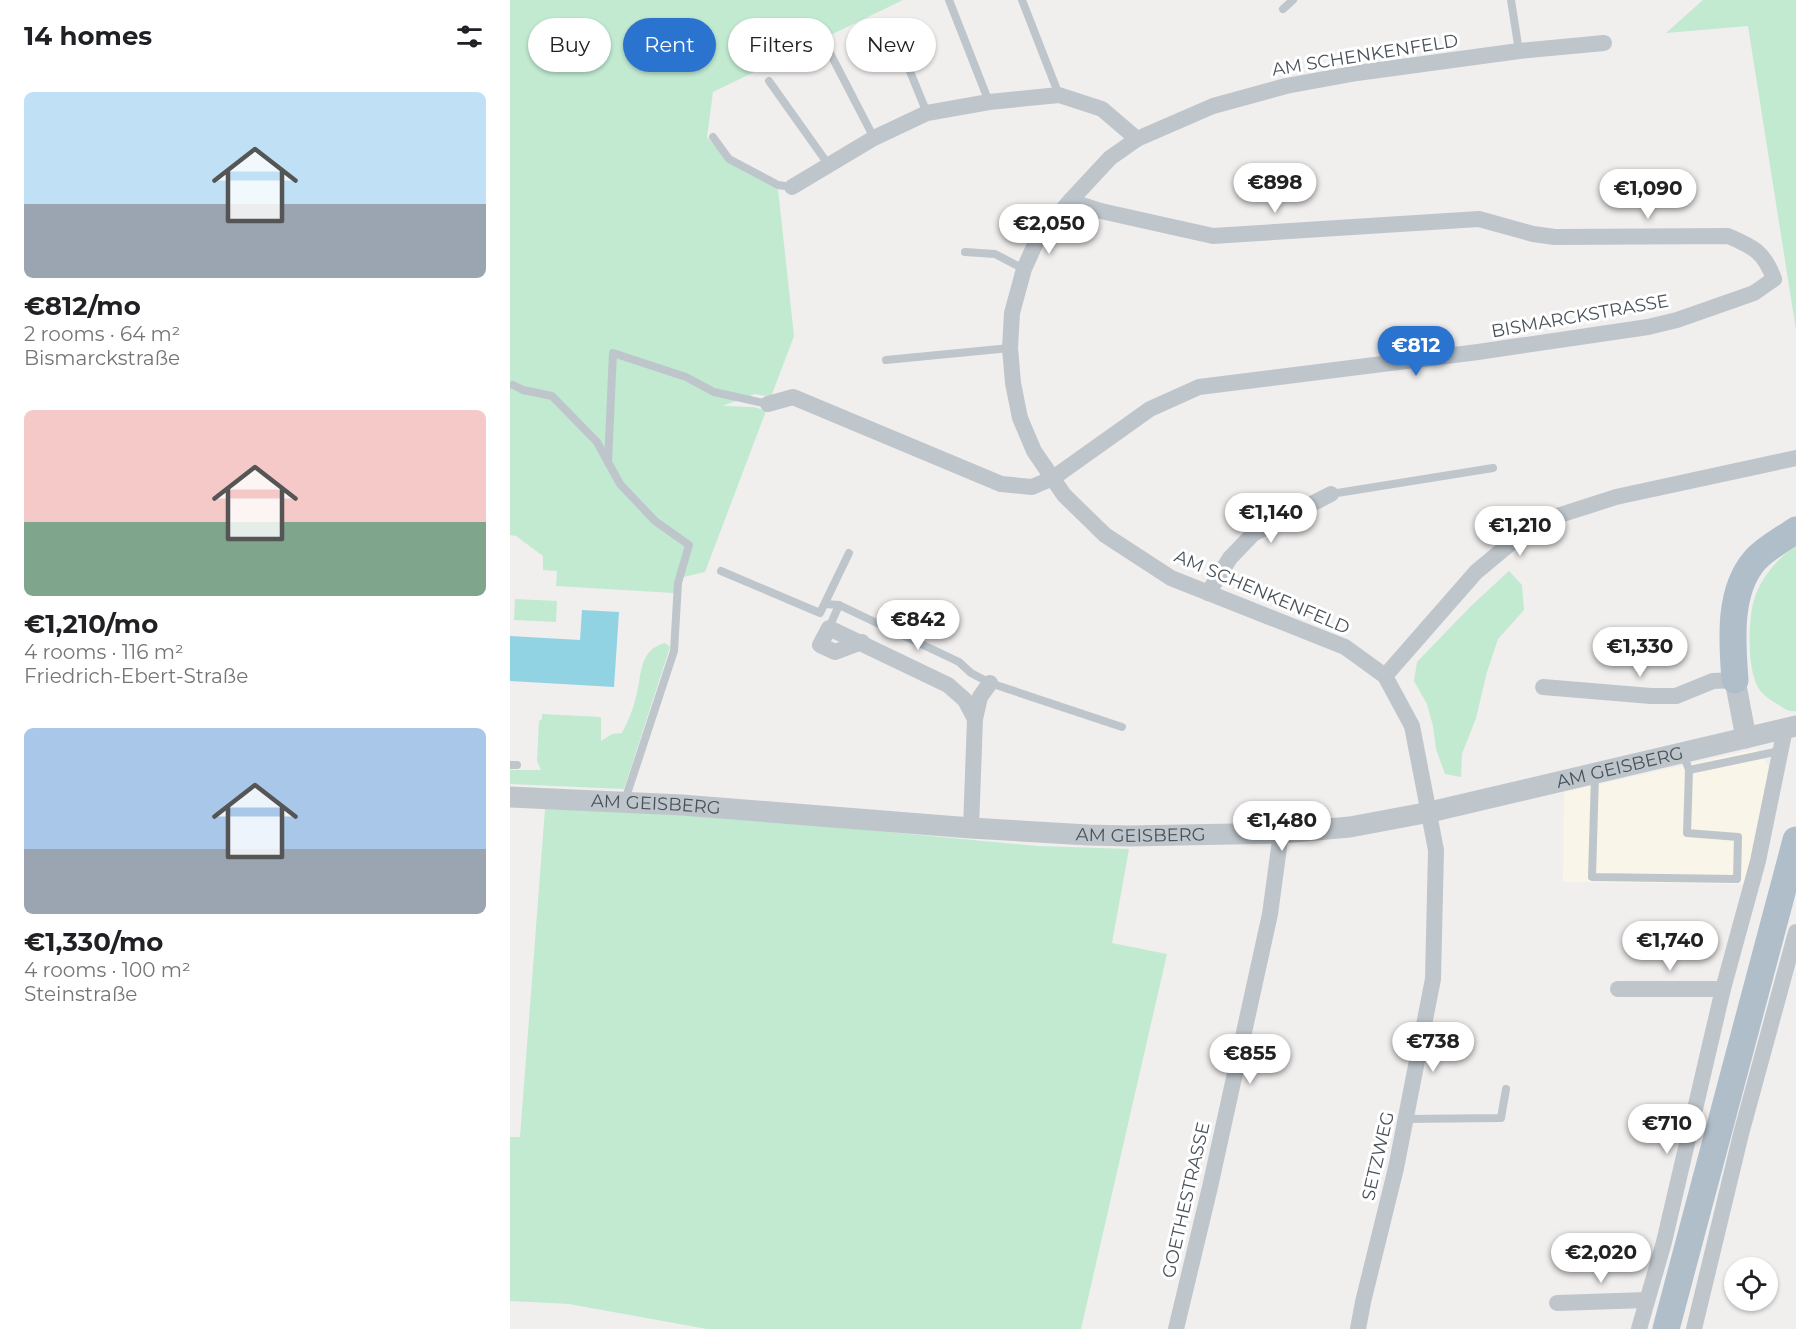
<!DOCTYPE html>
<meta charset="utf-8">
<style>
:root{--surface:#fff;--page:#f6f6f6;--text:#202124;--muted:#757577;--accent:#2a73cf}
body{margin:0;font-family:Montserrat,sans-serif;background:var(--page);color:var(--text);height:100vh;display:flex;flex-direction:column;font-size:22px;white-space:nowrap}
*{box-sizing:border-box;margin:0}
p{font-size:20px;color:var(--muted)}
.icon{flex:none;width:33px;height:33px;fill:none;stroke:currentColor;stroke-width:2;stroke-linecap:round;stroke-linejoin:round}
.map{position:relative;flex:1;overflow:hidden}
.details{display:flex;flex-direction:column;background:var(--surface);width:510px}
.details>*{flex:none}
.banner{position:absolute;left:18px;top:18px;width:570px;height:54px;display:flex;gap:12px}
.tools{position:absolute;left:1214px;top:1257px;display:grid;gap:12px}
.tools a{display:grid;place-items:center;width:54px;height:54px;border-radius:50%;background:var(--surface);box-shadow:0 2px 4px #0004;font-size:30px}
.price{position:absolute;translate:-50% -51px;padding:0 14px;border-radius:21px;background:#fff;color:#222;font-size:20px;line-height:39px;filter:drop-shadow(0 2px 3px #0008)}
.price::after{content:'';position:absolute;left:50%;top:36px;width:18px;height:14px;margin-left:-9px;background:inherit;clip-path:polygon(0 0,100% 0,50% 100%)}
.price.active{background:var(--accent);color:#fff}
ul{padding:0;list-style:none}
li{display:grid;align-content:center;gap:12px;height:318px;padding:0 24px}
li span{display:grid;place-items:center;height:186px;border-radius:9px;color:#555}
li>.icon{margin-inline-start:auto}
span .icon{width:108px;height:108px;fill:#fffc;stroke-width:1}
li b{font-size:26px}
h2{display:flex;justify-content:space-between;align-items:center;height:72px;padding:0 24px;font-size:26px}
.pill{padding:0 21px;border-radius:27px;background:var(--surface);box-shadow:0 2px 4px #0004;font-size:21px;line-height:54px}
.pill.active{background:var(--accent);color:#fff}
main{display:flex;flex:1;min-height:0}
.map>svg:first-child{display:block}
.commercial{fill:#faf5e9}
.green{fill:#c1ead1}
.water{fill:#92d3e3}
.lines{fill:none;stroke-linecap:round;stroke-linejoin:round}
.service{stroke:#bec6cc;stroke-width:8}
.minor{stroke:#bec6cc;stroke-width:16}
.tertiary{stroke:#bec6cc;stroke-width:21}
.primary{stroke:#b0beca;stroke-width:27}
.labels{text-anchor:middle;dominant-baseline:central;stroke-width:6;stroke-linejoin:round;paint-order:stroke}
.street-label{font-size:18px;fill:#48515a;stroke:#fff}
</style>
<main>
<section class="details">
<h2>14 homes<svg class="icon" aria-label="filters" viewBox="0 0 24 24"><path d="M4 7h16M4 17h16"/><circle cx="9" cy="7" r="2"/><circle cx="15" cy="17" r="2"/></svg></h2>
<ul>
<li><span style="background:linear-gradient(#bfe0f5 60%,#9aa5b1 0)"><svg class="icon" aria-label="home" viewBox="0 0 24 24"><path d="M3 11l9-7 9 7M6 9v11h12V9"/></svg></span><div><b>€812/mo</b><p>2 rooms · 64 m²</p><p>Bismarckstraße</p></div></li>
<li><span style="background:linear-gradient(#f6c9c9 60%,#7fa58c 0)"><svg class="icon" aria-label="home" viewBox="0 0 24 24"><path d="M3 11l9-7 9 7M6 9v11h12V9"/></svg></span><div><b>€1,210/mo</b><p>4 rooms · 116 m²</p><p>Friedrich-Ebert-Straße</p></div></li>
<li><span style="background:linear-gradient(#a9c7e8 65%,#9aa5b1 0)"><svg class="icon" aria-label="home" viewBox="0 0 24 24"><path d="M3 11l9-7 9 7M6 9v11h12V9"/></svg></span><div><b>€1,330/mo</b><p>4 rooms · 100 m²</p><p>Steinstraße</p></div></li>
</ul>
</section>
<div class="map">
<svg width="1286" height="1329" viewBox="0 0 1286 1329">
<rect width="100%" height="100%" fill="#f1eeee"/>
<!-- commercial -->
<path class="commercial" d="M1247,749L1259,767L1239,884L1053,882L1054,792Z"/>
<!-- green -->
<g class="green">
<path d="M0,0H393L203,92L197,137L217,160L268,189L284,336L261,397L245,394L212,406L244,407L256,411L195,572L165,579L164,593L46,586L47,571L33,570V556L6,536L0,535Z"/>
<path d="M1193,0H1286V330L1238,26L1156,33Z"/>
<path d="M1286,546V711C1279,712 1275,709 1269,705C1262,701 1252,695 1248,687C1237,668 1238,621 1244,600C1250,579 1268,557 1286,546Z"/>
<path d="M999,571L1012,585L1014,610L988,639L977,672L966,718L952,754L951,777L935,774L926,749L923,726L917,704L904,681L907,662L961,606Z"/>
<path d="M5,599L47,601L46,622L4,620Z"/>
<path d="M155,643L160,647L114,789L0,784V770H31L27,761L29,721L32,719V714L91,717V741L102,734L112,733C118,721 123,710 126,697C132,676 128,650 155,643Z"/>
<path d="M80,808L325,827L528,846L619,849L602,943L657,954L571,1329H197L59,1304L0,1301V1137H10L35,809Z"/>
</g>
<!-- water -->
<path class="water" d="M72,610L109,612L104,687L0,681V636L70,640Z"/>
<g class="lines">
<!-- service -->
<g class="service">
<path d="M439,0L479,102"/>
<path d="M512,0L549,95"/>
<path d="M1001,0L1009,51"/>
<path d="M773,9L783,0"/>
<path d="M381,25L417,113"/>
<path d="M320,53L364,138"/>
<path d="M259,81L318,164"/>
<path d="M203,137L219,159L268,185L282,187"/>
<path d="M455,252L485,254L514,269"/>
<path d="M376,360L500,348"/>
<path d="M3,385L13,390L42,396L87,442L110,484L145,521L179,545L168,583L164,651L115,800"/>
<path d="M98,462L103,353L176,377L204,392L258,404"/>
<path d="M821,494L983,468"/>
<path d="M211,571L310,613L339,553"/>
<path d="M315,604L329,605L449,662L461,673L480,683L612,727"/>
<path d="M319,628L329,605"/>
<path d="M0,765H7"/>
<path d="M1179,770L1270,751"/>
<path d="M1085,775L1082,877L1227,879L1228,837L1177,833L1179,770L1173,753"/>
<path d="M896,1119L991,1118L996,1089"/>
</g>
<!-- minor -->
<g class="minor">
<path d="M282,187L364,138L417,113L479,102L549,95L592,109L627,139"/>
<path d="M258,404L283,397L491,484L522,487L543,478L640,409L689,387L968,352L1138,327L1167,320L1244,293L1264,279C1254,252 1244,247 1218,236L1045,237L1023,234L969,219L703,236L591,211L560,201"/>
<path d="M698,593L720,558L743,534L821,494"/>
<path d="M352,642L325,652L310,645L319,628L438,685L455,700L465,719L461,828"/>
<path d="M875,676L966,572L1008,537L1050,515L1106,497L1286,458"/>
<path d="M1033,687L1141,696H1166L1203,681L1225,680"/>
<path d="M465,719L470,697L480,683"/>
<path d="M1108,989H1213"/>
<path d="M1047,1303L1137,1300"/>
<path d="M666,1329L700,1187L760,914L771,833"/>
<path d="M848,1329L853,1302L886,1168L923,979L926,850L902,726L875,676L835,647L661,578L595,535L554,495L524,451L510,418L503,383L500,348L502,313L514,269L527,240L560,201L600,158L627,139L703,106L776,86L847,73L1009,51L1094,43"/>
<path d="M1129,1329L1154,1242L1213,989L1248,861L1275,729"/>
<path d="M1184,1329L1231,1134L1286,932"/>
</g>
<!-- tertiary -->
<g class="tertiary">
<path d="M1225,680L1236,738"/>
<path id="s1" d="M0,797L172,805L461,828L578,835L619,836L771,833L840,827L920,812L1286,726"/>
</g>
<!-- primary -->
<g class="primary">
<path d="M1225,680C1222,641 1218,591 1245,560C1256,548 1273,539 1286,530"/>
<path d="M1156,1329L1286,840"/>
</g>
</g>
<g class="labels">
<!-- street labels -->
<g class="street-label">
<text transform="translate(855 55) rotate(-9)">AM SCHENKENFELD</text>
<text transform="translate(1070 316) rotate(-10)">BISMARCKSTRASSE</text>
<text transform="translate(752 592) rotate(23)">AM SCHENKENFELD</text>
<text stroke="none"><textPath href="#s1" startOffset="1118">AM GEISBERG</textPath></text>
<text stroke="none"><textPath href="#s1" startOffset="146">AM GEISBERG</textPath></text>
<text stroke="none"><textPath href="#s1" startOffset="632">AM GEISBERG</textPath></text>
<text transform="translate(868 1156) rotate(-77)">SETZWEG</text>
<text transform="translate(676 1200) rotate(-77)">GOETHESTRASSE</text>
</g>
</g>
</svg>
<div class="tools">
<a><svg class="icon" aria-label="locate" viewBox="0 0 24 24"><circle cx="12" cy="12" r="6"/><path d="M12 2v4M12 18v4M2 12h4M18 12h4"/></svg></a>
</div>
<b class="price" style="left:765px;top:214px">€898</b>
<b class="price" style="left:1138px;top:220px">€1,090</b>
<b class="price" style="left:539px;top:255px">€2,050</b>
<b class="price active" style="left:906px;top:377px">€812</b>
<b class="price" style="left:761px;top:544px">€1,140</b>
<b class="price" style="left:1010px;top:557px">€1,210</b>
<b class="price" style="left:408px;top:651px">€842</b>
<b class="price" style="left:1130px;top:678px">€1,330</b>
<b class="price" style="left:772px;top:852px">€1,480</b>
<b class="price" style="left:1160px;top:972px">€1,740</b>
<b class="price" style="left:923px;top:1073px">€738</b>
<b class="price" style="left:740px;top:1085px">€855</b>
<b class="price" style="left:1157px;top:1155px">€710</b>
<b class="price" style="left:1091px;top:1284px">€2,020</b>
<div class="banner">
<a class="pill">Buy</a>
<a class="pill active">Rent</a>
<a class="pill">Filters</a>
<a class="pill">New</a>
</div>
</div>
</main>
